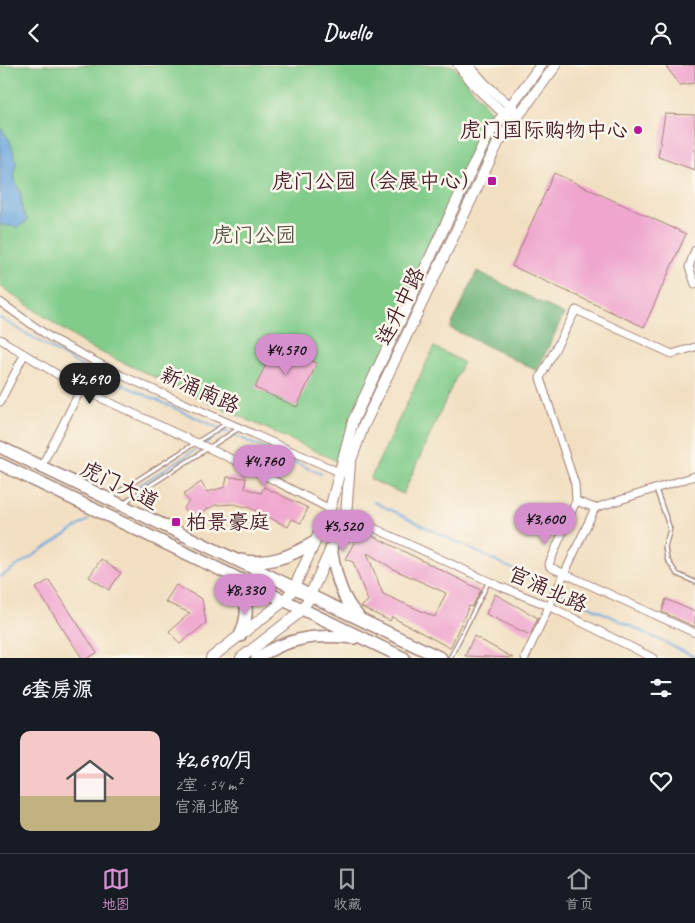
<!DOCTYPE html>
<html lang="zh">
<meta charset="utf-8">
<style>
:root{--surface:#171b24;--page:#20242c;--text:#f1f3f6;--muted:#9ea1a6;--line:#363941;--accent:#d690ce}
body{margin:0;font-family:Caveat,"LXGW WenKai TC",sans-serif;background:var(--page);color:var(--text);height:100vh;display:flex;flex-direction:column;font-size:19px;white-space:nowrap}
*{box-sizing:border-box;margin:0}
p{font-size:16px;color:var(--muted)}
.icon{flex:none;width:28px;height:28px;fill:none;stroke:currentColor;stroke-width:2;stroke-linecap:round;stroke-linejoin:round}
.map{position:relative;height:593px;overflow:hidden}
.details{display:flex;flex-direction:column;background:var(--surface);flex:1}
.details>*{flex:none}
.price{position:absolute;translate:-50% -42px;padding:0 11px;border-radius:18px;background:var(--accent);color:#111;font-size:16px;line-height:32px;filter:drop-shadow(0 1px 2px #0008)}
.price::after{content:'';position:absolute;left:50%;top:30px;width:15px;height:11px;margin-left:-8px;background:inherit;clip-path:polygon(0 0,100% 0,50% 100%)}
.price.current{background:#222;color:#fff}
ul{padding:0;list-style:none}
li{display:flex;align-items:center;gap:15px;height:125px;padding:0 20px}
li+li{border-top:1px solid var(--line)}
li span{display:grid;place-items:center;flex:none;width:140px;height:100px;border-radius:10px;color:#555}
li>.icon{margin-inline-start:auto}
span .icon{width:60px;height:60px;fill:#fffc;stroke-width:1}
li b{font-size:21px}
h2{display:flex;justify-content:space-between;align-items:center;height:60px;padding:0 20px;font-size:21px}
header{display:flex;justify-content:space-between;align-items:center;height:65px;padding:0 20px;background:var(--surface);font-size:22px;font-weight:700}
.dock{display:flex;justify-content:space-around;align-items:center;height:70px;border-top:1px solid var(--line);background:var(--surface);font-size:14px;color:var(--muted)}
.dock a{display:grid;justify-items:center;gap:2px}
.dock .current{color:var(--accent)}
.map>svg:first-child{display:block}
.green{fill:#81cc8a;stroke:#66765a}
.forest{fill:#68b076;stroke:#596850}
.water{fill:#6ea8de;stroke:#5c6484}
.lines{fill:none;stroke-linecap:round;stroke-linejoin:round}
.stream{stroke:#6ea8de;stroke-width:2}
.building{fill:#efa5ce;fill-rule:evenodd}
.service-casing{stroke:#9e7f76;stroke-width:5.5}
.minor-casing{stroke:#9e7f76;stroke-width:9}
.tertiary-casing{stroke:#9e7f76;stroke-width:11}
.secondary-casing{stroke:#9e7f76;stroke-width:12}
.primary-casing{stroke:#9e7f76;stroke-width:14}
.service{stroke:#fff;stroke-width:3}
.minor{stroke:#fff;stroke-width:7}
.tertiary{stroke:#fff;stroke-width:9}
.secondary{stroke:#fff;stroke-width:10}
.primary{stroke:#fff;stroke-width:11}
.poi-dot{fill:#b5179e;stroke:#fbf7ec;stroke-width:2}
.labels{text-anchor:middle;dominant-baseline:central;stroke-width:5;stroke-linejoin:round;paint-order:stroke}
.poi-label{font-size:21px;fill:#4a1f2b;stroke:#fbf7ec;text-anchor:end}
.park-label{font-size:21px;fill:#5a5348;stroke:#fbf7ec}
.street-label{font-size:21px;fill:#4a1f2b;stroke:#fbf7ec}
</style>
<header><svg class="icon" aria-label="back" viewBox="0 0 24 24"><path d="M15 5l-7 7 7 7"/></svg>Dwello<svg class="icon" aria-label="person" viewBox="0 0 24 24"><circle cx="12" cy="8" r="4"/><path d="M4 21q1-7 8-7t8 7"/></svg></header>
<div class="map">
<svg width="695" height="593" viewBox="0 0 695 593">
<rect width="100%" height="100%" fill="#fbf7ec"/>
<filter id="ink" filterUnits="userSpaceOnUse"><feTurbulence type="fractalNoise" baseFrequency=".02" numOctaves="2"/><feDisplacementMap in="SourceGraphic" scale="10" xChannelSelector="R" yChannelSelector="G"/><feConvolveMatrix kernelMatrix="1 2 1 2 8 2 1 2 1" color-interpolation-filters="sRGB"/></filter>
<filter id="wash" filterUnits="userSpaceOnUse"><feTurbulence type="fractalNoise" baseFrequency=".0096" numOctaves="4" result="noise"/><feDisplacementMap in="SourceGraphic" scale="20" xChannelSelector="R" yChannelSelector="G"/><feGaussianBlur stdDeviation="1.12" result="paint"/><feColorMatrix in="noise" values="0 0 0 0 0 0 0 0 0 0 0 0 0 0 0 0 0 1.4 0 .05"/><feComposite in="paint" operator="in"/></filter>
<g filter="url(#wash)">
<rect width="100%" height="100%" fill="#f2dfc1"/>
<!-- green -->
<g class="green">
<path d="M0,0H452L498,55L337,396L87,281L0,221Z"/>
<path d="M434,282L463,297L403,429L370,414Z"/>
</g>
<!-- forest -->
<path class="forest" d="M477,206L564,249L537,306L450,263Z"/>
<!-- water -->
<path class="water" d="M0,62L10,76L16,95L14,115L21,129L22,144L27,154L26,157L18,162L0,160Z"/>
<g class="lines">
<!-- stream -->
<g class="stream">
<path d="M0,253L81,301L321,409"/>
<path d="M204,379L225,366"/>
<path d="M137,422L200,382"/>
<path d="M374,437L554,524"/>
<path d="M0,512L88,455"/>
<path d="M558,526L695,592"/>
</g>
</g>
<g id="blocks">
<!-- building -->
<g class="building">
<path d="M665,0H695V18L680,20Z"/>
<path d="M665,49L695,50V105L658,92Z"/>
<path d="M554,108L686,169L644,262L512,201Z"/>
<path d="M275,279L317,298L297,342L255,323Z"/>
<path d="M227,412L246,413L245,423L261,428L264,422L308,443L301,458L292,454L288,462L250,443L234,439L216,440L205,445L198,453L183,444L189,436L183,430L201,417L207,427L225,422Z"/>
<path d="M361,465L481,525L472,542L469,541L450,583L392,552L390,556L361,542L368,536L353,497L345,494ZM367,488L395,505L446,528L435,552L383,529Z"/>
<path d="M101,494L121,508L109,525L89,512Z"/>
<path d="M49,515L97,588L88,593H82L36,523Z"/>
<path d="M176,520L202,534L206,558L180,579L169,566L190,548L165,537Z"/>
<path d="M495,529L538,553L530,570L486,549Z"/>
<path d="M666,534L695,547V562L662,547Z"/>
<path d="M474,571L513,593L465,591Z"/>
</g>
</g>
</g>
<g filter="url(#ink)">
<use href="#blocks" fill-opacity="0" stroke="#9e7f76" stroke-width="1"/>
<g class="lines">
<!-- service casing -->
<g class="service-casing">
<g id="service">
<path d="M656,424L670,464L665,482L667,494L677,509L695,517"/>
<path d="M112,431L227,358"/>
<path d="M125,439L129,434L238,364"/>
<path d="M450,593L489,516"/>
</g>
</g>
<!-- minor casing -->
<g class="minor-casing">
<g id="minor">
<path d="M695,185L689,202L695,219"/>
<path d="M0,237L51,273L123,311L339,407"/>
<path d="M0,274L81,324L236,396L330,444"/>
<path d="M695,282L672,289L576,245L540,313L575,419L576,436L595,443L695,411"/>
<path d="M0,337L24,290"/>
<path d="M41,402L81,324"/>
<path d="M576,436L549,499L550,502L695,568"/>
<path d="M346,450L499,521L549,541L653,593"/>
<path d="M525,593L595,443"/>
</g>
</g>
<!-- tertiary casing -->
<g class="tertiary-casing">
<g id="tertiary">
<path d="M458,0L478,24L513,57"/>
<path d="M468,0L484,18L519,49"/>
</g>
</g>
<!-- secondary casing -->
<g class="secondary-casing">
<g id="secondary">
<path d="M211,593L284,536L294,523L330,444L353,356L468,112L487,72L541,0"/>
<path d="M241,593L295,551L307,537L346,450L350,398L363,362L498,78L556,0"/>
</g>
</g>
<!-- primary casing -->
<g class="primary-casing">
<g id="primary">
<path d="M0,382L441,593"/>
<path d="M0,399L404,593"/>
<path d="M331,484C336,508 340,533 358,551"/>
<path d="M241,495C267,501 291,491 313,478"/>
<path d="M232,514C250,531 249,550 240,571"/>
<path d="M257,593C290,572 316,569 354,573"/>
</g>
</g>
<!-- service -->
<use href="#service" class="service"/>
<!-- minor -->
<use href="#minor" class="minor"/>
<!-- tertiary -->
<use href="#tertiary" class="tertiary"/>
<!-- secondary -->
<use href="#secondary" class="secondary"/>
<!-- primary -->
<use href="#primary" class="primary"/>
</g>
</g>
<!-- markers -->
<g class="poi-dot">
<circle cx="638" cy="65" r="5"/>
<rect x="487" y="111" width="10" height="10" rx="2.5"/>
<rect x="171" y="452" width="10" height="10" rx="2.5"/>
</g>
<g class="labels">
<!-- poi labels -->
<g class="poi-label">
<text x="628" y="65">虎门国际购物中心</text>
<text x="482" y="116">虎门公园（会展中心）</text>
<text x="186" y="457" text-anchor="start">柏景豪庭</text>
</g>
<!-- park labels -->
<g class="park-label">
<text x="254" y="170">虎门公园</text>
</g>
<!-- street labels -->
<g class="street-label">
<text transform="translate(400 241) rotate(-64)">连升中路</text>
<text transform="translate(200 325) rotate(24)">新涌南路</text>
<text transform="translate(120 420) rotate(26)">虎门大道</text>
<text transform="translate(548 524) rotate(24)">官涌北路</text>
</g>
</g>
</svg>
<b class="price" style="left:286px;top:311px">¥4,570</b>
<b class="price current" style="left:90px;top:340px">¥2,690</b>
<b class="price" style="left:264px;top:422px">¥4,760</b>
<b class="price" style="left:545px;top:480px">¥3,600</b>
<b class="price" style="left:343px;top:487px">¥5,520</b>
<b class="price" style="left:245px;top:551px">¥8,330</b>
</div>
<section class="details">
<h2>6套房源<svg class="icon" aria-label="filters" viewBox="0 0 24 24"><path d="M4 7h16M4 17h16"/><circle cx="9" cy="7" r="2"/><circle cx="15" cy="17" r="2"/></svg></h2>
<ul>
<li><span style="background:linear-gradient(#f6c9c9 65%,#c2b280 0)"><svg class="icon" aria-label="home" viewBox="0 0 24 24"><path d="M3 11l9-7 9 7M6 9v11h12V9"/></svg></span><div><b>¥2,690/月</b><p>2室 · 54 m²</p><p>官涌北路</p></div><svg class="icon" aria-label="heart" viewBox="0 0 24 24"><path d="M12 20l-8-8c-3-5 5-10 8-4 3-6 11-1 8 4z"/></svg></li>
</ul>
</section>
<nav class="dock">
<a class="current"><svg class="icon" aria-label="map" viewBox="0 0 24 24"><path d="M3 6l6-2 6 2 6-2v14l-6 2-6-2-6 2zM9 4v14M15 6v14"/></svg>地图</a>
<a><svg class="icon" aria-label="saved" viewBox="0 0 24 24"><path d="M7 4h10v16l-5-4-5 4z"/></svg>收藏</a>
<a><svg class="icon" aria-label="home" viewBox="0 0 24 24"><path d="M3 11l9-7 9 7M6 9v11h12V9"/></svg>首页</a>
</nav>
